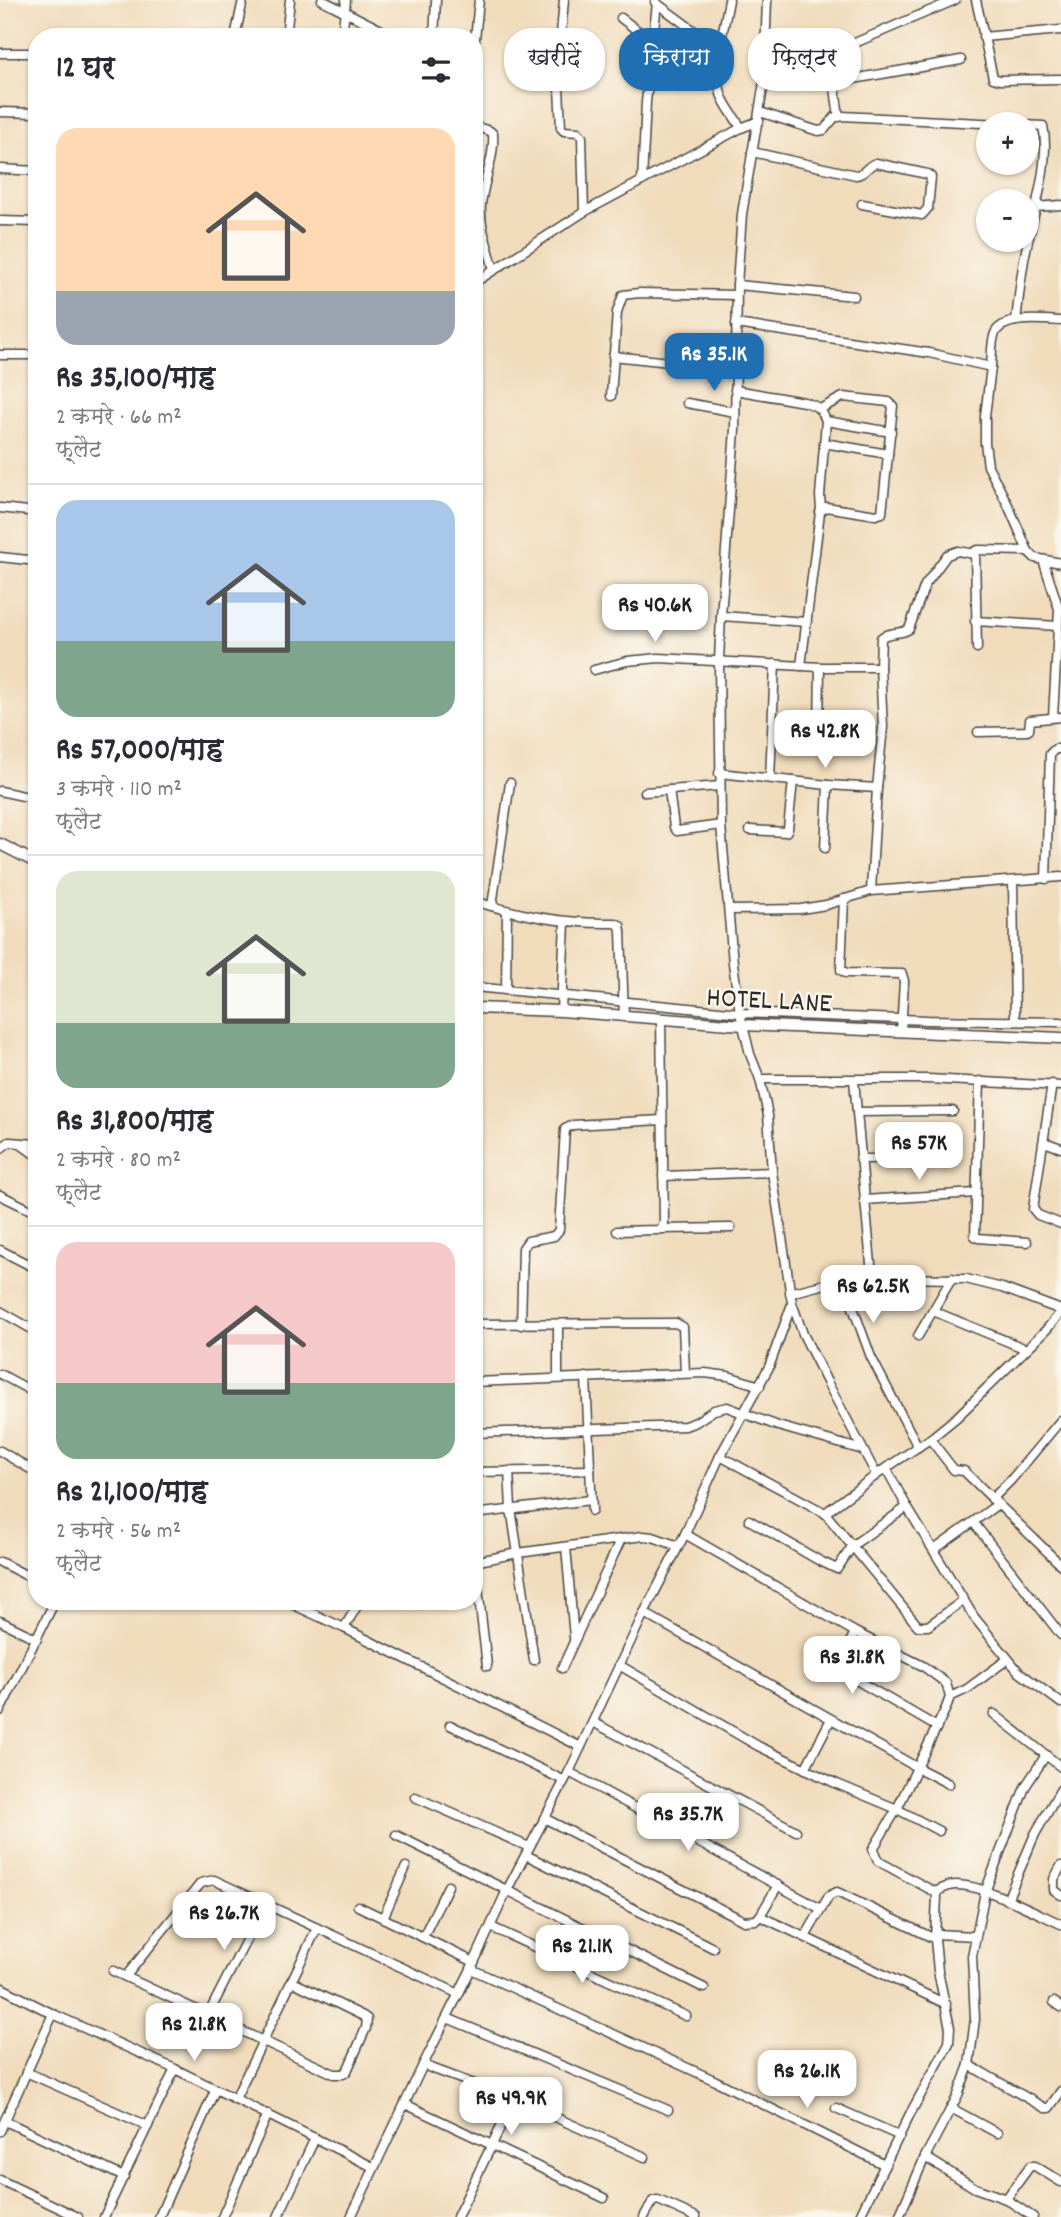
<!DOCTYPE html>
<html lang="hi">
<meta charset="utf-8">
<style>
:root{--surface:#fff;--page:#f2f2f3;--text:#2b2b33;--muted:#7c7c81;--line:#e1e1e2;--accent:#1f6fb2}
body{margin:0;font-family:Dekko,"Playpen Sans Deva",sans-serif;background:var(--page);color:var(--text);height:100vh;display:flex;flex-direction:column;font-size:26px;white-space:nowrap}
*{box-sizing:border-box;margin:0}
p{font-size:23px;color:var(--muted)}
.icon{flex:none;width:38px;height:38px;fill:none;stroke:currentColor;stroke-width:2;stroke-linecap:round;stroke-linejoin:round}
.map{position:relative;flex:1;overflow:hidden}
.drawer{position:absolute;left:28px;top:28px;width:455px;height:1582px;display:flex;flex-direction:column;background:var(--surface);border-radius:28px;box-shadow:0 2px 5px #0004}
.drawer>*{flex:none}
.top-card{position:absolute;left:504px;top:28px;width:452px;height:63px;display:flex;gap:14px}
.buttons{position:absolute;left:976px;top:112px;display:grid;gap:14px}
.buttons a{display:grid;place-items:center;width:63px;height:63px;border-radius:50%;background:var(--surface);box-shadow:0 2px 5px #0004;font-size:35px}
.price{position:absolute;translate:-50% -60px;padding:0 16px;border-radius:14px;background:#fff;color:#222;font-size:23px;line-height:46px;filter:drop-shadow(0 2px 4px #0008)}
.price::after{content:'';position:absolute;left:50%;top:42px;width:21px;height:16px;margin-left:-10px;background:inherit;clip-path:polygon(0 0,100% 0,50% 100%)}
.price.current{background:var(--accent);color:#fff}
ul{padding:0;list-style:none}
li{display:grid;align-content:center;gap:14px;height:371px;padding:0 28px}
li+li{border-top:2px solid var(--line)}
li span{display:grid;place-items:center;height:217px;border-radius:21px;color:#555}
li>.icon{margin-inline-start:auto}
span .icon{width:126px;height:126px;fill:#fffc;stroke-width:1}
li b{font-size:30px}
h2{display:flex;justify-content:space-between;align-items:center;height:84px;padding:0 28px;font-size:30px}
.tag{padding:0 24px;border-radius:28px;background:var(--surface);box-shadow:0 2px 5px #0004;font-size:24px;line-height:63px}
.tag.current{background:var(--accent);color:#fff}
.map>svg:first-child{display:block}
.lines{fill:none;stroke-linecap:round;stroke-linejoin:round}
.minor-casing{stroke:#494541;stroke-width:11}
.tertiary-casing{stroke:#494541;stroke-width:13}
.minor{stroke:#fff;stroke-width:8}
.tertiary{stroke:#fff;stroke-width:10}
.labels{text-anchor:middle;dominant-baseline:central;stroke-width:5;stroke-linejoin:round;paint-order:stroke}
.street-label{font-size:28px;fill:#2b2b2b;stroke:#fbf7ec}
</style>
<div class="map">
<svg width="1061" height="2217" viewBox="0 0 1061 2217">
<rect width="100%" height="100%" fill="#fbf7ec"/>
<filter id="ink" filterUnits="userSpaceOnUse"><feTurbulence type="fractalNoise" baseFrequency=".0143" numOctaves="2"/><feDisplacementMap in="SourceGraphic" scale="14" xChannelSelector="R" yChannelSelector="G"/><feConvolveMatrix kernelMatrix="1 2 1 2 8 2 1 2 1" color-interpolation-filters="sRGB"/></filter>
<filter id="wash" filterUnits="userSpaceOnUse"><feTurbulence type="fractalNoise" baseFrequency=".00686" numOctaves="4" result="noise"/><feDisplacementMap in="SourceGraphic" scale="28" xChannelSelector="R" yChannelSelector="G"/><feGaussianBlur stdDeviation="1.57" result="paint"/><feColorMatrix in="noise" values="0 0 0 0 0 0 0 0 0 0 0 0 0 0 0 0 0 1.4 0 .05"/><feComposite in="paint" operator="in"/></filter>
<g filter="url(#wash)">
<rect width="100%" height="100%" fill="#f0dbbb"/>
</g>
<g filter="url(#ink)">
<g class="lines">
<!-- minor casing -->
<g class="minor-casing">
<g id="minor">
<path d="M322,0L395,37"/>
<path d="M564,0L558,67L561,128L564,131L578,132L582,137L584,212"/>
<path d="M729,0C724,29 713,65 721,94C725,106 735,117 741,128"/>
<path d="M767,0L764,82L742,214L737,285L735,430L721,616L719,661L721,825L733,963L740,1013L750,1054L760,1079L768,1115L772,1172L792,1303L803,1334L827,1382L876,1474"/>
<path d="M976,0L993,78L1000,80L1061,79"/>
<path d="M655,2L720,50"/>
<path d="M621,18L696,75L719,81"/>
<path d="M235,37L243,0"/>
<path d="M286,37L290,0"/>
<path d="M342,37L346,0"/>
<path d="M434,37L436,0"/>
<path d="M983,37L1061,30"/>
<path d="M474,49L479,0"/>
<path d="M0,53H37"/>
<path d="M764,82L955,0"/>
<path d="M0,112L37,113"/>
<path d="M760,112L818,131L824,130L835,117L842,116L1043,126C1051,161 1033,215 1026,250C1021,273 1019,297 1016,321"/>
<path d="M839,117L835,88L842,81L961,60"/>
<path d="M474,126L490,131L493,134C495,158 483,181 481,205C479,226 489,249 494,270"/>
<path d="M752,152L856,175C866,174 867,165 876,163L927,174L931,177L928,208L922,215L862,204"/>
<path d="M0,169L37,171"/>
<path d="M642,181L646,102L657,3"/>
<path d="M1036,207L1061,205"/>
<path d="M0,221L37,222"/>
<path d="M474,283L584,212L741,128L759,121"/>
<path d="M737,285L854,296"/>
<path d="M736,324L929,353L991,367L985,416V443L988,466L1008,505L1028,551L1035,558L1061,563"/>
<path d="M0,355H37"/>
<path d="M613,356L735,369"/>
<path d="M991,367C992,357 991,342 995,333C1004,315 1045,320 1061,321"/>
<path d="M735,390L804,402C816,405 822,409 826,421L820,496L821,509"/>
<path d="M611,396L617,312L623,295L639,293L736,295"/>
<path d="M687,403L735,412"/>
<path d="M826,421L891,432"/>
<path d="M824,443L888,454"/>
<path d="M0,508L37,512"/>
<path d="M0,557L37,561"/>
<path d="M1043,560L1059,609L1053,717"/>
<path d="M721,616L807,622"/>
<path d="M975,621L1058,626"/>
<path d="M977,648L975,551L978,550L1028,551"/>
<path d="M801,666L820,512L826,507L876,515L882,513L893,406L889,402L843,397L820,409"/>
<path d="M594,670L627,661L659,658L820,667H880"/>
<path d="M978,732L1027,731L1029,730L1030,720L1061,717"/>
<path d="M772,737L817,738L819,729L820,667"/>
<path d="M719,773L828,785L877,788"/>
<path d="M770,778L775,664"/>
<path d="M669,790L674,827L677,831L721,825"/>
<path d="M0,791L37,799"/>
<path d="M645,792L720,786"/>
<path d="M750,830L786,832L788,829L793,781"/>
<path d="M825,848L828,785"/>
<path d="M1046,879L1050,754L1055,749H1061"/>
<path d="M1013,881L1015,1021"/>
<path d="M871,891L877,788L883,727L880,667L881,638C888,631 901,635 909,629L925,585L947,555L958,551L974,554"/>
<path d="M844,899L841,970L846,973L902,974L904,981L901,1032"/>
<path d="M474,901C523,916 564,924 615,923L620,925L621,931L624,1017"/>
<path d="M492,906L510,783"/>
<path d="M729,910L801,909L826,905L871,891L1061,877"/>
<path d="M474,987L740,1013L927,1020L1061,1022"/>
<path d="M506,990L507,911"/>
<path d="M561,1011L565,923"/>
<path d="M760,1079H928L1061,1086"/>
<path d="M854,1080L872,1275L877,1278L966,1279L1002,1288L1061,1310"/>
<path d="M980,1081L975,1236L978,1238L1027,1242"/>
<path d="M1052,1084L1033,1209L1038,1215L1061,1224"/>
<path d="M857,1112L953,1111"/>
<path d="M1044,1142L1061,1148"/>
<path d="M19,1143L37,1156"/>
<path d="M0,1149L9,1142L37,1144"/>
<path d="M860,1159L947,1158"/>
<path d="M663,1176L772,1172"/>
<path d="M0,1195L37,1213"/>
<path d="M864,1200L976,1193"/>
<path d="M661,1229L731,1228"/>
<path d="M617,1231L657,1230L661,1229L664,1223L661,1020"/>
<path d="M0,1250L37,1269"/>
<path d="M790,1293L837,1281L841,1280L844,1283L871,1357L918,1447"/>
<path d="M0,1311L37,1332"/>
<path d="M933,1311L1026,1349"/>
<path d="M474,1324L676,1323L683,1327L685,1373"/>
<path d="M521,1325L523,1248L528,1241L554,1236L559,1230L565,1129L573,1125L662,1120"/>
<path d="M558,1325V1377"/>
<path d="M918,1336L952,1278"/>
<path d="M0,1374L37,1394"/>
<path d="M586,1377L592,1511"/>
<path d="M474,1382L705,1373L728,1376L760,1386"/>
<path d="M474,1433L685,1426L696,1422L714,1410L727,1407L778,1426L863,1450"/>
<path d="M930,1439L954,1470L964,1471L1061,1565"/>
<path d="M0,1451L37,1473"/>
<path d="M720,1456L825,1513L886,1468L907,1507L974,1617L1019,1672L1061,1703"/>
<path d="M886,1468L930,1439L957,1417L1046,1330L1061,1312"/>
<path d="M509,1471L511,1508L534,1660"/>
<path d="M474,1472L590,1470"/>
<path d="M992,1499L1011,1480L1061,1420"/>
<path d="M825,1513L918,1626H928L964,1600"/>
<path d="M474,1514L591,1500"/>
<path d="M749,1520L820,1561L837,1569L853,1545L907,1507"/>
<path d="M974,1523L1061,1635"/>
<path d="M685,1534L855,1632L923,1666L946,1683L950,1697L946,1708L897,1809L873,1849L878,1861L935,1892L937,1896L935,1939L938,1971L950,2028L949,2043L910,2114L859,2217"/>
<path d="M566,1547L574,1638"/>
<path d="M934,1550L998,1504"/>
<path d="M0,1562L37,1581"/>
<path d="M474,1562L518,1553L643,1536L653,1537L678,1546"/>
<path d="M475,1562L487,1666"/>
<path d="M285,1601L344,1628L581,1747"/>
<path d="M644,1613L918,1768L949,1784"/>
<path d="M0,1621L37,1639"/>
<path d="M344,1628L360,1601"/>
<path d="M855,1632L843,1657L839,1670L937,1727"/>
<path d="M619,1665L758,1746L837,1784L897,1809L939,1831"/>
<path d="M562,1668L621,1539"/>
<path d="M950,1697L967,1689L1008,1659"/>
<path d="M0,1711L55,1601"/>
<path d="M994,1714L1061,1767"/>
<path d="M593,1722L796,1831"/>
<path d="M450,1725L563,1780"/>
<path d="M805,1769L831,1719"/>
<path d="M569,1772L821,1909"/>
<path d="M415,1797L529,1847"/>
<path d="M544,1818L744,1921L756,1920L760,1916L778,1885"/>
<path d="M396,1835L704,1988"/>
<path d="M526,1855L713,1948"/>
<path d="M1061,1866L1054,1879V1890L1061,1895"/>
<path d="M935,1892C942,1889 948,1885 956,1885C985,1885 1034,1912 1061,1924"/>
<path d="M1007,1900L1035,1834L1061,1789"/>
<path d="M358,1906L474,1962"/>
<path d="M760,1916L946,2004"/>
<path d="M383,1918L406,1867"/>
<path d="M491,1927L686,2016"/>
<path d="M936,1934L975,1936"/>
<path d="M423,1937L448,1886"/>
<path d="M805,1937L829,1896L837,1892L935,1939"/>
<path d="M471,1969L716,2081L885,2165"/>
<path d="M113,1971L334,2074H343L347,2071L366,2028L367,2019L363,2016L291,1981"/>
<path d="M126,1976L201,1883L214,1880L459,1994"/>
<path d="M0,1987L53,2014L175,2069L373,2167"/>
<path d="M1054,2002L1061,2007"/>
<path d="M208,2015L265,1903"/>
<path d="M447,2018L668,2110"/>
<path d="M423,2065L514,2099L457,2217"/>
<path d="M969,2065L1045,2108H1049L1061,2091"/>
<path d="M26,2072L148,2126"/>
<path d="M235,2099L317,1928"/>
<path d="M514,2099L645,2157"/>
<path d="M405,2104L604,2198"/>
<path d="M836,2108L900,2136"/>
<path d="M951,2108L997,2133"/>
<path d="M5,2121L124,2177"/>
<path d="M0,2131L53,2014"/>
<path d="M925,2157L975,2188L1006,2199L1030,2166H1035L1061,2182"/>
<path d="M0,2180L78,2217"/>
<path d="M1006,2199L1033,2217"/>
<path d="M104,2217L175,2069"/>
<path d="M159,2217L215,2090"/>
<path d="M222,2217L268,2114"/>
<path d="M278,2217L315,2138"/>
<path d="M351,2217L423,2065L471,1969L507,1890L569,1772L644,1613L685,1534L720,1456L769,1367L792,1304"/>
<path d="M644,2217L653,2201L658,2200L696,2217"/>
<path d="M899,2217L925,2157L958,2095L969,2065L975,2019L972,1956L985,1892L1025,1787L1046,1755"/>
</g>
</g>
<!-- tertiary casing -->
<g class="tertiary-casing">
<g id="tertiary">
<path d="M0,844L37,863"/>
<path d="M474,1008L561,1011L743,1025L1061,1038"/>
</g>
</g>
<!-- minor -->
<use href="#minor" class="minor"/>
<!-- tertiary -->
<use href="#tertiary" class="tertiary"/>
</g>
</g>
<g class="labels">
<!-- street labels -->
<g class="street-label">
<text transform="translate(769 1003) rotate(3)">HOTEL LANE</text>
</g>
</g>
</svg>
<div class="buttons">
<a>+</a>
<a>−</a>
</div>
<b class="price current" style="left:714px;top:393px">Rs 35.1K</b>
<b class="price" style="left:655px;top:644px">Rs 40.6K</b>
<b class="price" style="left:825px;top:770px">Rs 42.8K</b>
<b class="price" style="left:919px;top:1182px">Rs 57K</b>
<b class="price" style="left:873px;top:1325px">Rs 62.5K</b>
<b class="price" style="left:852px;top:1696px">Rs 31.8K</b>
<b class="price" style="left:688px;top:1853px">Rs 35.7K</b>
<b class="price" style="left:224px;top:1952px">Rs 26.7K</b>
<b class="price" style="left:582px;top:1985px">Rs 21.1K</b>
<b class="price" style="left:194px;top:2063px">Rs 21.8K</b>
<b class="price" style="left:807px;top:2110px">Rs 26.1K</b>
<b class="price" style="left:511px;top:2137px">Rs 49.9K</b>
<div class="top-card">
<a class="tag">खरीदें</a>
<a class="tag current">किराया</a>
<a class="tag">फ़िल्टर</a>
</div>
<section class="drawer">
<h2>12 घर<svg class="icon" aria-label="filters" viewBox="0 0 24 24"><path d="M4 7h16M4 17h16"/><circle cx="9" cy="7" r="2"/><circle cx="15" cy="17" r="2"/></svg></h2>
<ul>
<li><span style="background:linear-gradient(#ffd9b3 75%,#9aa5b1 0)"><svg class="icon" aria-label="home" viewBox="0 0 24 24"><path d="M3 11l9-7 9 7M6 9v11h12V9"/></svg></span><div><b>Rs 35,100/माह</b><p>2 कमरे · 66 m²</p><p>फ़्लैट</p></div></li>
<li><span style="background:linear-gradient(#a9c7e8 65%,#7fa58c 0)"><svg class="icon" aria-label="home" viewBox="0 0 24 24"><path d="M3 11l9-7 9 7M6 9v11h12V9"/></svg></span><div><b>Rs 57,000/माह</b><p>3 कमरे · 110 m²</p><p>फ़्लैट</p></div></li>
<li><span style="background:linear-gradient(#dfe7d0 70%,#7fa58c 0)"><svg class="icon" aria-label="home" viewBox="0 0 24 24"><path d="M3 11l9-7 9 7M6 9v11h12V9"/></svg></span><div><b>Rs 31,800/माह</b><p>2 कमरे · 80 m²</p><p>फ़्लैट</p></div></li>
<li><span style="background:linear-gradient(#f6c9c9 65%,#7fa58c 0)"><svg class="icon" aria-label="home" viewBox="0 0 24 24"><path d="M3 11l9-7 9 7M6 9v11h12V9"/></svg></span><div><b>Rs 21,100/माह</b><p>2 कमरे · 56 m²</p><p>फ़्लैट</p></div></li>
</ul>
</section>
</div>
